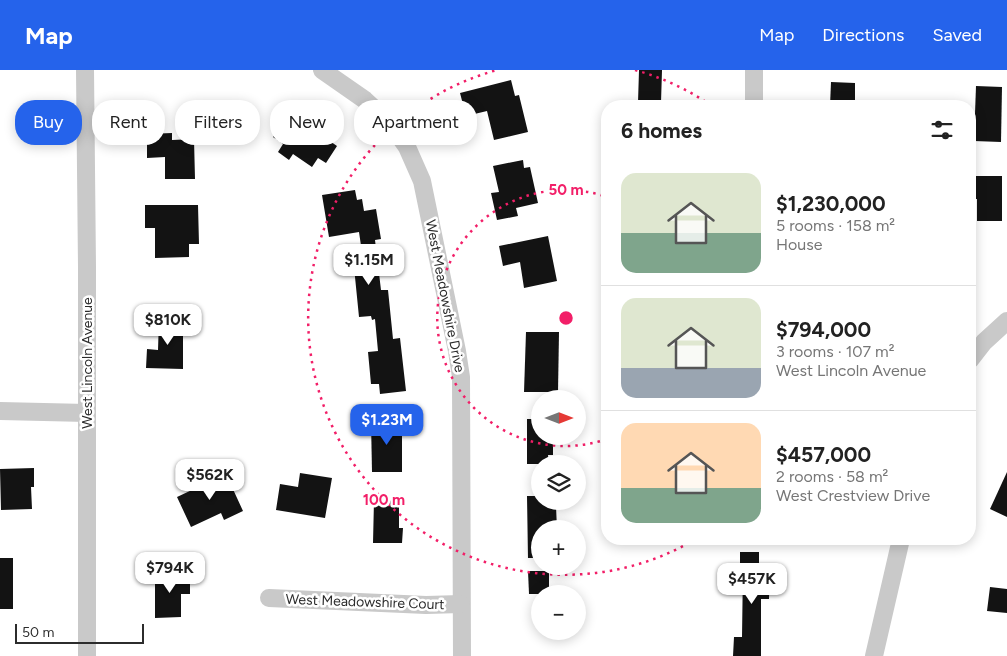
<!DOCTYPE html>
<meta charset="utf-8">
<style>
:root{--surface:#fff;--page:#f6f6f6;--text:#222;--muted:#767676;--line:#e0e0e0;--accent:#2563eb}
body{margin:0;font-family:Figtree,sans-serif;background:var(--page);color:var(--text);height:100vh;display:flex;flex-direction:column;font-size:19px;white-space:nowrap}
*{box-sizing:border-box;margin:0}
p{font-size:16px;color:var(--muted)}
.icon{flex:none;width:28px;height:28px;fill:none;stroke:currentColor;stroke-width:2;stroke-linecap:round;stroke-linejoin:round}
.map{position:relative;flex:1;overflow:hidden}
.side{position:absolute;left:601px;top:30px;width:375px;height:445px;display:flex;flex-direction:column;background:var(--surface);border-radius:20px;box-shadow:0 2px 12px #0003}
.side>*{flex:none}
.hud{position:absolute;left:15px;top:30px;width:475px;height:45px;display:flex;gap:10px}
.needle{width:32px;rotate:90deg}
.controls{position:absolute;left:531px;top:320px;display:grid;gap:10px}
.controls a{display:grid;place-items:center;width:55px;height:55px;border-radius:50%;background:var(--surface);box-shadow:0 2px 12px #0003;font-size:25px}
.scale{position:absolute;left:15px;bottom:12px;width:129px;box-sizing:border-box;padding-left:5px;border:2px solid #2c2c2c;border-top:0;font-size:14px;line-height:18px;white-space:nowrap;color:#2c2c2c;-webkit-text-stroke:4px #fff;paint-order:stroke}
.price{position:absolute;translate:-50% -42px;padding:0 11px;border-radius:10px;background:#fff;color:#222;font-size:16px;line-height:32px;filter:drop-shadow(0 1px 2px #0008)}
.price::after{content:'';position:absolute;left:50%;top:30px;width:15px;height:11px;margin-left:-8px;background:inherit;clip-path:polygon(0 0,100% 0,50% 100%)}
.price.on{background:var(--accent);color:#fff}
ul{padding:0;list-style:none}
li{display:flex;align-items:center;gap:15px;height:125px;padding:0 20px}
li+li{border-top:1px solid var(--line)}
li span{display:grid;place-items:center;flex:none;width:140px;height:100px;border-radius:15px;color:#555}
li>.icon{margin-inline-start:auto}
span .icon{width:60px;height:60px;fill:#fffc;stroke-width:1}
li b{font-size:21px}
h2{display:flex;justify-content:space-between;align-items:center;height:60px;padding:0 20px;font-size:21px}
.tag{padding:0 18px;border-radius:20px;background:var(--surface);box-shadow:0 2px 12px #0003;font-size:18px;line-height:45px}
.tag.on{background:var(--accent);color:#fff}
header{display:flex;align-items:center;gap:30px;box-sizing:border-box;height:70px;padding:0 25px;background:var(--accent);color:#fff}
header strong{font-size:24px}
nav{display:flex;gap:28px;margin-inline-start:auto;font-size:18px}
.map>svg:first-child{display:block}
.building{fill:#131313}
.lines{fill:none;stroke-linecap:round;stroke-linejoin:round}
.minor{stroke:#c9c9c9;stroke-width:18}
.ring{fill:none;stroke:#f21f68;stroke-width:2.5;stroke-dasharray:2.5 5}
.labels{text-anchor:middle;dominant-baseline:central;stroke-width:5;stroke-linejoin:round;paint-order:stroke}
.street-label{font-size:14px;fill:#2c2c2c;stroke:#fff}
.centre{fill:#f21f68;stroke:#fff;stroke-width:2.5}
.ring-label{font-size:15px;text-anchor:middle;font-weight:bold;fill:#f21f68;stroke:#fff;stroke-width:5;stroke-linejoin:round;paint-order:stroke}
</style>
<header>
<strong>Map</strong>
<nav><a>Map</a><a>Directions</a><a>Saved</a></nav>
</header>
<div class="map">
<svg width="1007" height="586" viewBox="0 0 1007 586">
<rect width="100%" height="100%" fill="#fff"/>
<!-- building -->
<g class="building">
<path d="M639,0H662L661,33L638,32Z"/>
<path d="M511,10L515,26L519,25L528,62L494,70L487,41L466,46L460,23Z"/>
<path d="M831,12L855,13V36H830Z"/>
<path d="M976,16L1002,17L1001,72L974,71Z"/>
<path d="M289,43L337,76L326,93L318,88L312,97L293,84L289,90L278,82L283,74L273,67Z"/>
<path d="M172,63V70L194,69L195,109H165V87L147,88V64Z"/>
<path d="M523,90L524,98L530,97L538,133L516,138L518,146L497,150L491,123L499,122L493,96Z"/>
<path d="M970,106H1002V151H977V129H970Z"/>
<path d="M355,120L357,130L362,129L364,141L376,139L381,169L375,170L381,220H388L393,269L400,268L406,321L380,324L379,314H371L368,282L378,281L375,249L372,250L371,246L359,247L354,197L364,196L359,162L329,167L322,125Z"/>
<path d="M145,135H198L199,174H189V187L155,188V158H145Z"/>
<path d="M548,166L557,211L524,218L520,192L503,196L499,176Z"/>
<path d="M159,249L183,250V299L146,298L147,279L158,280Z"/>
<path d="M526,262H559L558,322H524Z"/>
<path d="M527,349H540V366H553V385H548L549,394H527Z"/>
<path d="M402,350V402H372L371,351Z"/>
<path d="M34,398V417H31L32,439L1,440L0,399Z"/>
<path d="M1007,402V447L990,439Z"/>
<path d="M300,403L332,408L325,448L276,440L280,414L298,417Z"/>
<path d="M226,404L243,441L224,450L221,443L191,457L177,427Z"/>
<path d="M527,426H540V431H546V436H556L557,459H540V488H528Z"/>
<path d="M374,430L399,431V458H403L402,473H373Z"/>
<path d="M740,482H759V498H770L769,529H761V586H733L734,567H742L743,497H740Z"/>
<rect x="0" y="488" width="13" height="51"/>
<path d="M528,501H549V524H529Z"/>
<path d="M190,504V524H181V547L155,548V505Z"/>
<path d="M990,517L1007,519V543L987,541Z"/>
</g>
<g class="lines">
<!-- minor -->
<g class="minor">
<path d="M85,0L87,197V586"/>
<path d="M322,0L365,30L390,53L407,77L422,111L457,281L461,307L462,586"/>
<path d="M754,0V36"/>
<path d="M970,290L984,272L1007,251"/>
<path d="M0,341L87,343"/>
<path d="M269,528L426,535L461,534"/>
<path d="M874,586L901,469"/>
</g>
</g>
<!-- distance rings -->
<g class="ring">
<path d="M607 369A128 128 0 1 1 607 127"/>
<path d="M696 469A257 257 0 1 1 497 0M635 0A257 257 0 0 1 712 36"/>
</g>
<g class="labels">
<!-- street labels -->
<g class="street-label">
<text transform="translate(445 226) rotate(79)">West Meadowshire Drive</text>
<text transform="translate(87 293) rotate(-90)">West Lincoln Avenue</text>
<text transform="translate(365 532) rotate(2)">West Meadowshire Court</text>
</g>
</g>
<circle cx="566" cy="248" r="8" class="centre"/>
<g class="ring-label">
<text x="566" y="125">50 m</text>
<text x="384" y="435">100 m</text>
</g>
</svg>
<div class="controls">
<a><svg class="needle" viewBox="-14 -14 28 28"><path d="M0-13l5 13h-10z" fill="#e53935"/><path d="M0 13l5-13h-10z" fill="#767676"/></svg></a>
<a><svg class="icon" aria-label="layers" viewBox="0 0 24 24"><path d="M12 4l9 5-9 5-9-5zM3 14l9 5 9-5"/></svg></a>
<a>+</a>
<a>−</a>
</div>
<div class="scale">50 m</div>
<b class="price" style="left:369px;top:216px">$1.15M</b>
<b class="price" style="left:168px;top:276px">$810K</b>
<b class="price on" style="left:387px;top:376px">$1.23M</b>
<b class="price" style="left:210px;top:431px">$562K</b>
<b class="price" style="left:170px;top:524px">$794K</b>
<b class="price" style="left:752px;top:535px">$457K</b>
<div class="hud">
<a class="tag on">Buy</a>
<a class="tag">Rent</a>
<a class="tag">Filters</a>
<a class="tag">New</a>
<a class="tag">Apartment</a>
</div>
<section class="side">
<h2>6 homes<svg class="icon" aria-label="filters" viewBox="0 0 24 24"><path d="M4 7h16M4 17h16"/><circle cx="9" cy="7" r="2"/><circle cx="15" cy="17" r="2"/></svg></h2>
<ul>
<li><span style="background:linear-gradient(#dfe7d0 60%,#7fa58c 0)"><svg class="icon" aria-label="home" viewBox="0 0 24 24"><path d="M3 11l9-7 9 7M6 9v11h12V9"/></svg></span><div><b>$1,230,000</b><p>5 rooms · 158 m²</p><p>House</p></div></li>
<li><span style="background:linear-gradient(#dfe7d0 70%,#9aa5b1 0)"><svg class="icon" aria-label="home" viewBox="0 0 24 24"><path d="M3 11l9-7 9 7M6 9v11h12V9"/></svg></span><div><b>$794,000</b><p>3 rooms · 107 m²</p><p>West Lincoln Avenue</p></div></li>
<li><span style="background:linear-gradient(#ffd9b3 65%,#7fa58c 0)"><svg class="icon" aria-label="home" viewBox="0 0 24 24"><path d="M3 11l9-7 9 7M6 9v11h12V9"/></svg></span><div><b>$457,000</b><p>2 rooms · 58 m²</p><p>West Crestview Drive</p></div></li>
</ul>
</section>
</div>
